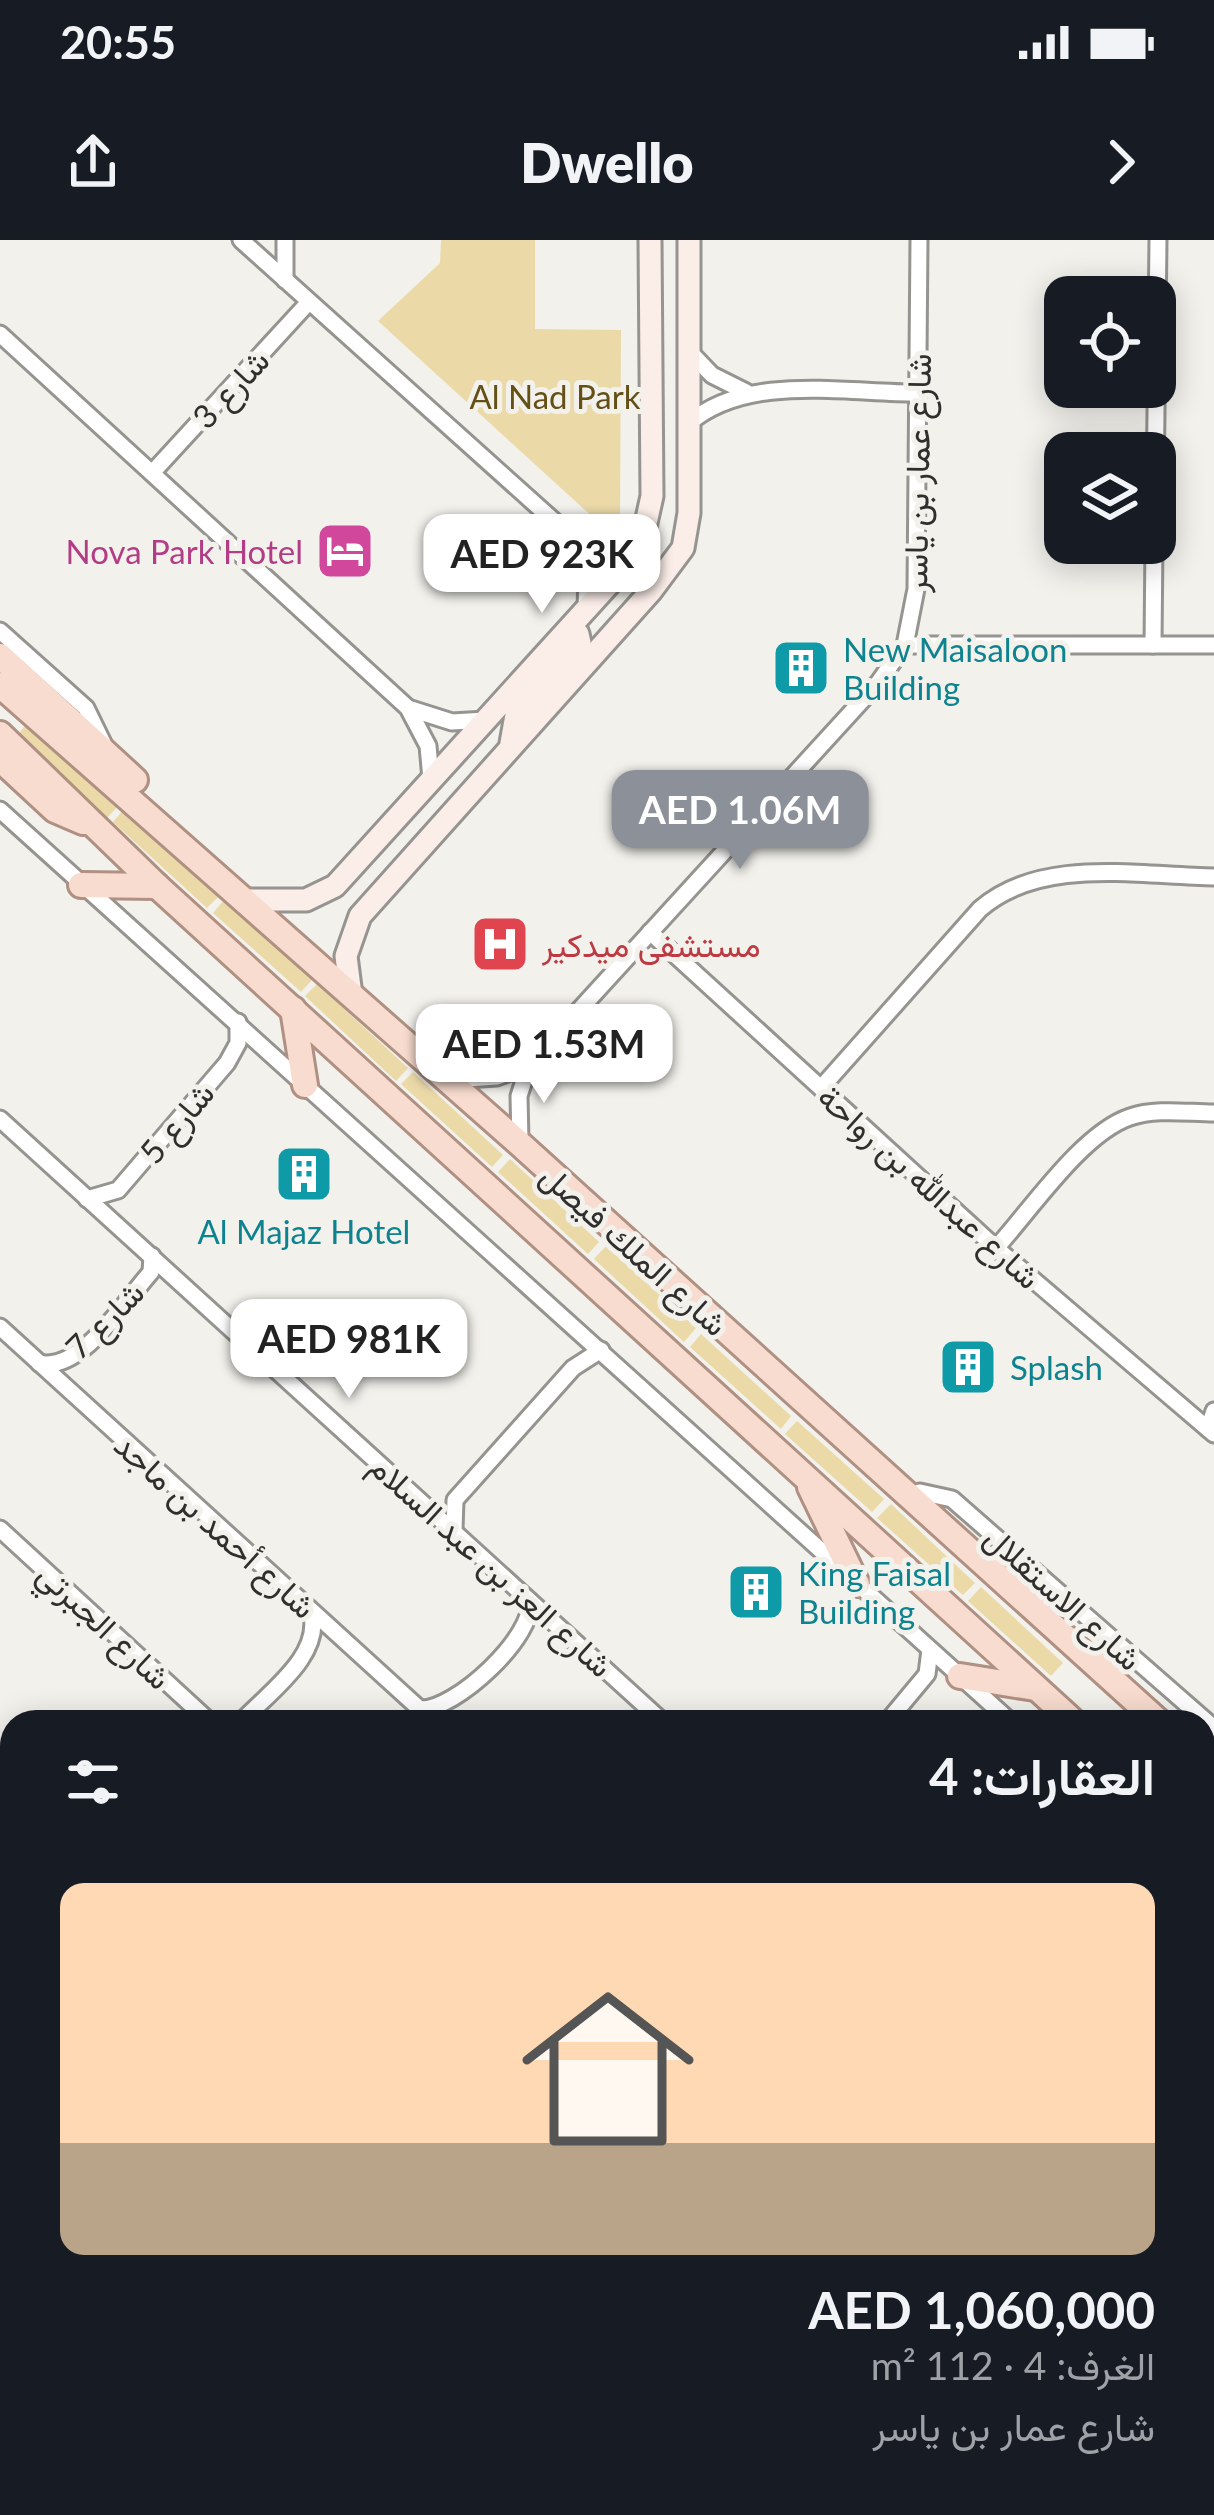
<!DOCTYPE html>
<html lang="ar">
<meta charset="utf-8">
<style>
:root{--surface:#171b24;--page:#242831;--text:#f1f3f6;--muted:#9ea1a6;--accent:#8c9099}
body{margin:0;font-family:Lato,Vazirmatn,sans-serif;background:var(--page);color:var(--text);direction:rtl;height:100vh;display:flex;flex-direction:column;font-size:45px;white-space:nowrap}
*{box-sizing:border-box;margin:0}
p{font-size:39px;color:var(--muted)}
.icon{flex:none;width:66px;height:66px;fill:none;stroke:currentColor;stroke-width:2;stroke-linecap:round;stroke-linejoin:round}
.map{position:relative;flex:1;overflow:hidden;direction:ltr}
.panel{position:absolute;left:0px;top:1470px;width:1215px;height:807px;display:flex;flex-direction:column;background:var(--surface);border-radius:36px 36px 0 0;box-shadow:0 6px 30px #0003;direction:rtl}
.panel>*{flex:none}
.buttons{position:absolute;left:1044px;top:36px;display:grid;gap:24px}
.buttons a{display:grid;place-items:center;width:132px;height:132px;border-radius:24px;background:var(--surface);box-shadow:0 6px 30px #0003;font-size:60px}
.price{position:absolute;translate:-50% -102px;padding:0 27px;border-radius:24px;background:#fff;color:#222;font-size:39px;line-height:78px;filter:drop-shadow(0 3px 6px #0008)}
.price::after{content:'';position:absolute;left:50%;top:72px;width:36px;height:27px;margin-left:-18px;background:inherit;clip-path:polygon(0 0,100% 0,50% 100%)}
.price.on{background:var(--accent);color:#fff}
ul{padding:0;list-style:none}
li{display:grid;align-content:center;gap:24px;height:636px;padding:0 60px}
li span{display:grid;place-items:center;height:372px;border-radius:24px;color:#555}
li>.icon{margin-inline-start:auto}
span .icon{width:216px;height:216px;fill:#fffc;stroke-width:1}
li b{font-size:51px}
h2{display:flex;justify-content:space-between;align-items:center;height:144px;padding:0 60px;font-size:51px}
.status{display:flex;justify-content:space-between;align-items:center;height:84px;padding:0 60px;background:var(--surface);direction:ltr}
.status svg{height:33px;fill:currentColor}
header{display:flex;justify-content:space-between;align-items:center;height:156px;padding:0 60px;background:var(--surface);font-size:54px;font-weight:800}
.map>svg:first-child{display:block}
.green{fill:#ebd9a8}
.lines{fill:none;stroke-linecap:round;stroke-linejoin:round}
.street-casing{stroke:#969490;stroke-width:21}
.secondary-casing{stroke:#969490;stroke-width:27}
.primary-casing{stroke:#af9082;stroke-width:30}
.street{stroke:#fff;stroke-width:15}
.secondary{stroke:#fbede7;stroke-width:21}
.primary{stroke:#f8dccf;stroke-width:24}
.labels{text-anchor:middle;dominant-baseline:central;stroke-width:10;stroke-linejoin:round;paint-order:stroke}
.street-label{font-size:33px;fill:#302f2e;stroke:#f2f1ec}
.park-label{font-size:33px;fill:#645015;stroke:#f2f1ec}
.hotel-label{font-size:33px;fill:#b23c85;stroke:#f2f1ec;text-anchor:end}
.culture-label{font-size:33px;fill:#0d838f;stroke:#f2f1ec;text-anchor:start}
.health-label{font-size:33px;fill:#be3a42;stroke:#f2f1ec;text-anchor:start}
</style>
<div class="status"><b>20:55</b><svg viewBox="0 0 49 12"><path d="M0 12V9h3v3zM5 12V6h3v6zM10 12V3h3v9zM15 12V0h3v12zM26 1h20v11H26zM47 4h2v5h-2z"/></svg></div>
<header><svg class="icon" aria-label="forward" viewBox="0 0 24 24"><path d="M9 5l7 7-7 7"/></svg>Dwello<svg class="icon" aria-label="share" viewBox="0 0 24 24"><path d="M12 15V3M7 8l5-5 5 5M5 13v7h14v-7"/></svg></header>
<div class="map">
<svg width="1214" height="2275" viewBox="0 0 1214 2275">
<rect width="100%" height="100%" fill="#f2f1ec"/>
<!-- green -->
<g class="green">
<path d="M441,0H535V89L621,90L620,284L608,291L378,81L440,23Z"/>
<path d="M26,484L119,565L107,578L18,495Z"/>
<path d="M124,569L219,656L207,668L113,582Z"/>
<path d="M224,660L312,740L301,752L213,673Z"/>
<path d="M317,744L408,828L396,841L305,756Z"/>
<path d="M413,832L503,915L492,927L401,844Z"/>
<path d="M510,919L599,1002L588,1014L498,932Z"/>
<path d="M606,1006L696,1088L684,1102L594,1019Z"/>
<path d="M701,1094L791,1176L781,1189L690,1107Z"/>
<path d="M797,1181L884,1259L872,1272L785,1194Z"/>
<path d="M891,1264L975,1343L963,1355L877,1278Z"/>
<path d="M981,1347L1063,1423L1051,1436L968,1361Z"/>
<path d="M12,1701V1838L0,1846V1710Z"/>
<path d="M186,2265H581L583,2275H177Z"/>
</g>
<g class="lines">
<!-- street casing -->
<g class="street-casing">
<g id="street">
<path d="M241,0L574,299L607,311L640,310"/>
<path d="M285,40V0"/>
<path d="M0,94L408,468L428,506L431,539"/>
<path d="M689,111L712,135L746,152"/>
<path d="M688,184C746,133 844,153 917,153"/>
<path d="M152,233L308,63"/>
<path d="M1155,257L1158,0"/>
<path d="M574,299L587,331L586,371"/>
<path d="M0,391L86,468L105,507"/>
<path d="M905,405H1214"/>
<path d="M1153,405L1154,303"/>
<path d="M411,469L452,482L486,480"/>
<path d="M0,570L1011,1482"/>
<path d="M650,692L996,1008L1214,1194"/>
<path d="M450,840L497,837L529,825"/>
<path d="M821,848L980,669C1041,616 1138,636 1214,637"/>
<path d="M0,879L663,1482"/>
<path d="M520,902L519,856L529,825L878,443L905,405L916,349L919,0"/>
<path d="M87,959L118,950L227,823L238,803V782"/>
<path d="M996,1008C1030,971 1082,893 1130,877C1156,868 1187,873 1214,873"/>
<path d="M0,1087L434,1482"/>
<path d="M39,1123C81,1133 125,1061 151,1032L152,1016"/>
<path d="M1208,1189L1214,1171"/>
<path d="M904,1256L920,1252L952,1259L1214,1488"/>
<path d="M0,1289L210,1482"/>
<path d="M454,1290L455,1260L573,1128L601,1110"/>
<path d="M419,1469C455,1472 538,1393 529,1360"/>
<path d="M241,1482C268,1453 324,1415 311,1371"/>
<path d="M887,1482L927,1434L930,1410"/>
<path d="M1203,1646L1214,1654"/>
<path d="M1203,1755L1214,1740"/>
<path d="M1203,1956L1214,1964"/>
<path d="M1203,2138L1214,2145"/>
<path d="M1112,2265L1128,2275"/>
<path d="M990,2275L997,2265"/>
</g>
</g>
<!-- secondary casing -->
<g class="secondary-casing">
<g id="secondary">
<path d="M511,503L516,475L580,403L578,394L568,391"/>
<path d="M246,660H306L335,646L640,310L652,256L650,0"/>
<path d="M351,755L346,716L360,676L651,351L683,308L689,273V0"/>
<path d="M0,1515L12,1528"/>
<path d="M0,1542L12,1554"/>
<path d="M0,1597L12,1610"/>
<path d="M728,2265L739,2275"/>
<path d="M811,2265L822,2275"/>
</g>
</g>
<!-- primary casing -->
<g class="primary-casing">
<g id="primary">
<path d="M0,416L135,540"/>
<path d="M0,445L521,905L1159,1482"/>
<path d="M0,494L157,646L1074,1482"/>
<path d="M0,519L55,570L83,582"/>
<path d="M81,645L157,646"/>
<path d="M293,769L305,845"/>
<path d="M810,1247L857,1344"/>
<path d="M960,1436L1035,1448"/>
<path d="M1203,1518L1214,1527"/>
<path d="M1203,1589L1214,1598"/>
</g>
</g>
<!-- street -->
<use href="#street" class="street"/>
<!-- secondary -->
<use href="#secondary" class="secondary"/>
<!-- primary -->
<use href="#primary" class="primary"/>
</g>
<!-- icons -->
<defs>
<g id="hotel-square" transform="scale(3)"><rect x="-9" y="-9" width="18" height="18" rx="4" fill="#d1479c" stroke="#f2f1ec"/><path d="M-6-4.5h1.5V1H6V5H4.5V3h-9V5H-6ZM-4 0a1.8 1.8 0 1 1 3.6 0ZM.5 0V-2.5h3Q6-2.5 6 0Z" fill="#fff"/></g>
<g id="building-square" transform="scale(3)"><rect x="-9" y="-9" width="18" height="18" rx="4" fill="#0f9aa8" stroke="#f2f1ec"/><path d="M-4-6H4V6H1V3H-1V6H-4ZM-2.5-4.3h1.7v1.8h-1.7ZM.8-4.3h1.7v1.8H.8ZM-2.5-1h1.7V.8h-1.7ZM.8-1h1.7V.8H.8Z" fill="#fff"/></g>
<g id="hospital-square" transform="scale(3)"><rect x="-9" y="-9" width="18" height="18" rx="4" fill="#e0444e" stroke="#f2f1ec"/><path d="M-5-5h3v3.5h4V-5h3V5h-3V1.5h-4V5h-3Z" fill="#fff"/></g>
</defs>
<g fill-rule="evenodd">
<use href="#hotel-square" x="345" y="311"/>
<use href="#building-square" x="801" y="428"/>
<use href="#hospital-square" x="500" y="704"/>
<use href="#building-square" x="304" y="934"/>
<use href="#building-square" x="968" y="1127"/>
<use href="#building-square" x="756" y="1352"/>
</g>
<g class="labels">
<!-- street labels -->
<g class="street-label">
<text transform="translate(230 148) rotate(-47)">شارع 3</text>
<text transform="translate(916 233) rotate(-89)">شارع عمار بن ياسر</text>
<text transform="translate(176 882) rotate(-50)">شارع 5</text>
<text transform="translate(930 946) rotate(42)">شارع عبدالله بن رواحة</text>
<text transform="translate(635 1009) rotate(42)">شارع الملك فيصل</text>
<text transform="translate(104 1079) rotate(-45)">شارع 7</text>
<text transform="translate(216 1285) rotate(42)">شارع أحمد بن ماجد</text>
<text transform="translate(492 1325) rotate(42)">شارع العز بن عبد السلام</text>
<text transform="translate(1064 1357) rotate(42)">شارع الاستقلال</text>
<text transform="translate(105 1385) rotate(43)">شارع الجبرتي</text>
</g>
<!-- park labels -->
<g class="park-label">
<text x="555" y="156">Al Nad Park</text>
</g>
<!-- hotel labels -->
<g class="hotel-label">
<text x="303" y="311">Nova Park Hotel</text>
</g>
<!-- culture labels -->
<g class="culture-label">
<text x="843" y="409">New Maisaloon<tspan x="843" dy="38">Building</tspan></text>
<text x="304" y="991" text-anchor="middle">Al Majaz Hotel</text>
<text x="1010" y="1127">Splash</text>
<text x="798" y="1333">King Faisal<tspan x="798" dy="38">Building</tspan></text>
</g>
<!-- health labels -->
<g class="health-label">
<text x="542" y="704">مستشفى ميدكير</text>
</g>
</g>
</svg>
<div class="buttons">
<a><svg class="icon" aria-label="locate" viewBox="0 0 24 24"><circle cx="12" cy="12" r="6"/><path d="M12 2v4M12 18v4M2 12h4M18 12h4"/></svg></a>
<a><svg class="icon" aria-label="layers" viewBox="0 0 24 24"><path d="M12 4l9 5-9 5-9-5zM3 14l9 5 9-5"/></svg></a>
</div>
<b class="price" style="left:542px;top:376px">AED 923K</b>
<b class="price on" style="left:740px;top:632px">AED 1.06M</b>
<b class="price" style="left:544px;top:866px">AED 1.53M</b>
<b class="price" style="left:349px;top:1161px">AED 981K</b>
<section class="panel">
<h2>العقارات: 4<svg class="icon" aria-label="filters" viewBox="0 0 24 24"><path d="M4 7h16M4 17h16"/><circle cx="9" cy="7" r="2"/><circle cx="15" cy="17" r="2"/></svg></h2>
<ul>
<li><span style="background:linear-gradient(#ffd9b3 70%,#b9a48a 0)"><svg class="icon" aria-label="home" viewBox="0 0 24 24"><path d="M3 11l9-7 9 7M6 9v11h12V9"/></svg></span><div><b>AED 1,060,000</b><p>الغرف: 4 · 112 m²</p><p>شارع عمار بن ياسر</p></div></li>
</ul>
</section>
</div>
